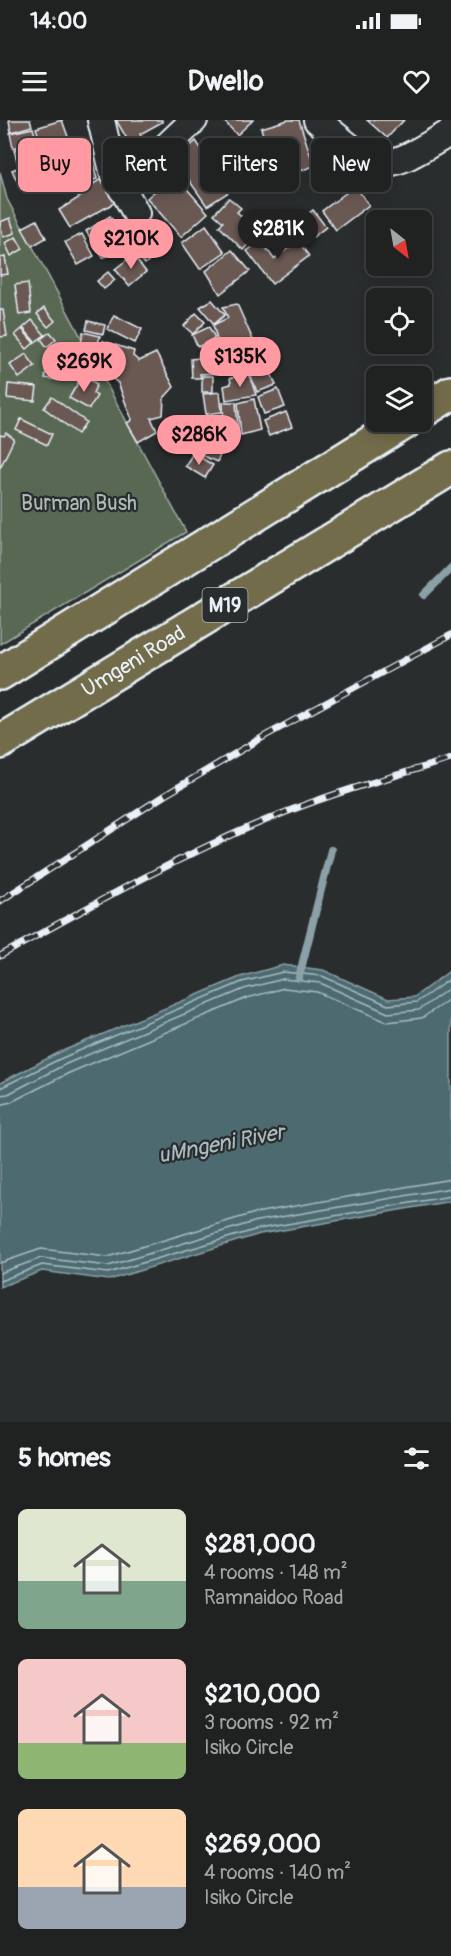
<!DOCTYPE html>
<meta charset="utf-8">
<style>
:root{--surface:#202222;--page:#2d2f2f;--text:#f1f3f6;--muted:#a2a4a5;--line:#3d3f40;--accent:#ff9aa2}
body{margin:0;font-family:Pangolin,sans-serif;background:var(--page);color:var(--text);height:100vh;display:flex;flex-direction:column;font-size:22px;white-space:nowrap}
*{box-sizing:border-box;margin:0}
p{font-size:20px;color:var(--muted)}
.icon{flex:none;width:33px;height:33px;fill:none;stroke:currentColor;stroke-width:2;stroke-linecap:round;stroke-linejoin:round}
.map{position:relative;height:1302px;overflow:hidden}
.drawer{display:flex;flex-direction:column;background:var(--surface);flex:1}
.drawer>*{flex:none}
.banner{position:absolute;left:18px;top:18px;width:416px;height:54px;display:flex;gap:12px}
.needle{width:39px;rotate:149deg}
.controls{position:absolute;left:366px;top:90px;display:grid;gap:12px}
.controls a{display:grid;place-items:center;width:66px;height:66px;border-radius:9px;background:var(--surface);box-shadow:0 3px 15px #0003,0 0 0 2px var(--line);font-size:30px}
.price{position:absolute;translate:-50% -51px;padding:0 14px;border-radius:21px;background:var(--accent);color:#111;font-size:20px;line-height:39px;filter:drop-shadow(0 2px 3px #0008)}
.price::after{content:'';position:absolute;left:50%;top:36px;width:18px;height:14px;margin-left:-9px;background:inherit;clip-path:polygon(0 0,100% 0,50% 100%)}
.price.active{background:#222;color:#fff}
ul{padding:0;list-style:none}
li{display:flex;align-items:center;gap:18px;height:150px;padding:0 18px}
li span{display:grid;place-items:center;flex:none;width:168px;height:120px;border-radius:9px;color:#555}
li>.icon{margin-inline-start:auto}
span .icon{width:72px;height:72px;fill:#fffc;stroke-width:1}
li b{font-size:26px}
h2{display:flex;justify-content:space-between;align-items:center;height:72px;padding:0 18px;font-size:26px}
.chip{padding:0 21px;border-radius:9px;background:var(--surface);box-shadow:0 3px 15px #0003,0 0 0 2px var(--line);font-size:21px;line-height:54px}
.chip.active{background:var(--accent);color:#111}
.status{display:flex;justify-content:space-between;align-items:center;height:42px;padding:0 30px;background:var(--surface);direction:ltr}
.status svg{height:16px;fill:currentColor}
header{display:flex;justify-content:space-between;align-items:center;height:78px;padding:0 18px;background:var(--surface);font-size:27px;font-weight:700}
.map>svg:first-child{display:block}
.green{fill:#586852;stroke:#a0aca5;stroke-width:1.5}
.water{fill:#4d6a71;stroke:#8ba0a7;stroke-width:1.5}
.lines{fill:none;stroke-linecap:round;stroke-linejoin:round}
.shore{stroke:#aabbc2;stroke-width:1.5}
.stream{stroke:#8ba0a7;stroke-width:8}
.building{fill:#6a5953;stroke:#e8f1f8;stroke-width:1.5}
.minor-casing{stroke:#e8f1f8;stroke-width:30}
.trunk-casing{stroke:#e8f1f8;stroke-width:38}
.minor{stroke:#2a2d2e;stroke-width:26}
.trunk{stroke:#736c4b;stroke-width:33}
.rail-casing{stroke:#e8f1f8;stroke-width:7}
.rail{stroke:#2a2d2e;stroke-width:4.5;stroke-dasharray:14;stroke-linecap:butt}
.labels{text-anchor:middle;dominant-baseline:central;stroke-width:4.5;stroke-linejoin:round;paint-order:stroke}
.shield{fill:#2a2d2e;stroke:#afb6bb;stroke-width:1.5}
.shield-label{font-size:20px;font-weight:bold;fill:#e8f1f8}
.park-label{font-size:21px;fill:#aebab6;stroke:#2a2d2e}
.street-label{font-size:21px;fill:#e8f1f8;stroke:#2a2d2e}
.water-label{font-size:22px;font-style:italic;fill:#aabbc2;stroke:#2a2d2e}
</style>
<div class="status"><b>14:00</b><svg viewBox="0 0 49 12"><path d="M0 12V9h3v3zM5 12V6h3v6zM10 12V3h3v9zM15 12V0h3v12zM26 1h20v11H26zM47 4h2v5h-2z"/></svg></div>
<header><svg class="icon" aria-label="menu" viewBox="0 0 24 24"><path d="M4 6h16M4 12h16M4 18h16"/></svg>Dwello<svg class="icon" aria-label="heart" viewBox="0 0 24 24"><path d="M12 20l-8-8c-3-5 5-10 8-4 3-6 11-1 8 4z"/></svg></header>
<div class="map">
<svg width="451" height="1302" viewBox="0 0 451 1302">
<rect width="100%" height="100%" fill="#2a2d2e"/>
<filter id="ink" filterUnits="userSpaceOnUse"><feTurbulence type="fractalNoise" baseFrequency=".0167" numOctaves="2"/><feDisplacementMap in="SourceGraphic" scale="12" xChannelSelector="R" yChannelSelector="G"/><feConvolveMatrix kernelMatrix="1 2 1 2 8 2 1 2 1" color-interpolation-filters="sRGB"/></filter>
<g filter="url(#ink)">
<!-- green -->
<path class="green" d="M0,52L7,79L186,412L0,524Z"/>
<!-- water -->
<path class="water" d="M283,845L323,850L388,879L414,877L451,850V1081L260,1114L109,1160L42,1151L0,1167V963L60,932L240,857Z"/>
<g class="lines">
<!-- shore -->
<g class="shore">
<path d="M0,968L62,938L242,862L283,852L322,856L388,885L417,882L451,858"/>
<path d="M0,975L8,974L66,944L244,869L283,859L320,863L388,893L419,890L451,867"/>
<path d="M0,985L11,982L69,953L247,878L284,868L317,872L387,902L422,898L451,878"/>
<path d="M0,1143L41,1129L107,1137L255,1093L451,1059"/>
<path d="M0,1153L41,1138L108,1146L257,1101L451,1068"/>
<path d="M0,1161L42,1145L108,1153L258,1109L451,1076"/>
</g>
<!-- stream -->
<g class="stream">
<path d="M424,475L451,448"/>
<path d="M299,857L331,730"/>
</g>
</g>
<!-- building -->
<g class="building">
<path d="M9,0H30L32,6L11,12Z"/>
<path d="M62,0L71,25L45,34L36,8Z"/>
<path d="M116,0H162V2L140,14L146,25L134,31Z"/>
<path d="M223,0H253L237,15Z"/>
<path d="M288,0H299L314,46L276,59L261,8Z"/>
<path d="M367,0H404L387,18Z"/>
<path d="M33,8L37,22L13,28L10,13Z"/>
<path d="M196,21L202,30L207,26L233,62L229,65L232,70L207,86L175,40Z"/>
<path d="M38,23L42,37L18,44L14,30Z"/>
<path d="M89,28L97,59L58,69L50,38Z"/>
<path d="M36,41L45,65L28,72L23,59L17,61L12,50Z"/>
<path d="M174,54L208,93L181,117L147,78Z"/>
<path d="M106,56L121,79L70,108L59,90L88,72L85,69Z"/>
<path d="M355,66L369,85L336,110L322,91Z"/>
<path d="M229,78L241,88L237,92L256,110L248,118L251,121L243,130L219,106L223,102L214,94Z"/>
<path d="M313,90L326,107L313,117L308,111L287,128L279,117Z"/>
<path d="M110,96L127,123L103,138L86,111Z"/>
<path d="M10,98L15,113L3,117L0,102Z"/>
<path d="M37,100L46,118L32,126L22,108Z"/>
<path d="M206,105L225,132L200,149L182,123Z"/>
<path d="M82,114L94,136L78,145L65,122Z"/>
<path d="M150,114L163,130L145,144L132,129Z"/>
<path d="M16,117L23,129L11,136L5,123Z"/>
<path d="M261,121L274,139L298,121L309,136L272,164L247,131Z"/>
<path d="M232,130L250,151L220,174L206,151Z"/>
<path d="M133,135L146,152L129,166L115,149Z"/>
<path d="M5,137L8,154L0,155V138Z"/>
<path d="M108,152L115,160L104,169L97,161Z"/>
<path d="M28,163L31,193L19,195L15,165Z"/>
<path d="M212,180L225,195L214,204L200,187Z"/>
<path d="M237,184L257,229L243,235L222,238L213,205L228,198L223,187Z"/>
<path d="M44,188L55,201L48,207L37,194Z"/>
<path d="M0,190H3L7,216L0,217Z"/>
<path d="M196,193L205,202L193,214L184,206Z"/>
<path d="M114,195L142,209L135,223L107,209Z"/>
<path d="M32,200L45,215L35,222L23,208Z"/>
<path d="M88,201L105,205L103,214L86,210Z"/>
<path d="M209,207L215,218L198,227L192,215Z"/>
<path d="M22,209L34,223L27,229L15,215Z"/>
<path d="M50,212L56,219L47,227L41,219Z"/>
<path d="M83,212L100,216L97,227L81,224Z"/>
<path d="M213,219L219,230L205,237L200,226Z"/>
<path d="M103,221L134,231L133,236L139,241L156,233L174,267L164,278L163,295L151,298L157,311L138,322L127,303L132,300L118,263L100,249Z"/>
<path d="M60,222L85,227L82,239L58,235Z"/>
<path d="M258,231L265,244L253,250L246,238Z"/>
<path d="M26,234L35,246L19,258L10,245Z"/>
<path d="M217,236L220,253L200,254L201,258H192L191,239Z"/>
<path d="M242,237L246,251L229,254L227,240Z"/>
<path d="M47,244L61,246L59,260L45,258Z"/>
<path d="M64,246L76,249L74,259L62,257Z"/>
<path d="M268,246L276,265L257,272L250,254Z"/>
<path d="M249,254L256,275L226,280L224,266L231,264L230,258Z"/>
<path d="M82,256L97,264L93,273L97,276L89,289L69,278Z"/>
<rect x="202" y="256" width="11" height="16"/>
<path d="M8,264L37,267L35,281L7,278Z"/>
<path d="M278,269L285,287L264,294L258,277Z"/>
<path d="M220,272L222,292L206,294L203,274Z"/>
<path d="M52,277L86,302L78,314L44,288Z"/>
<path d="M254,279L260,310L241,315L238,283Z"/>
<path d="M223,282H236L238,308L224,309Z"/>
<path d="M286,292L292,307L269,316L263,301Z"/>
<path d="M207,295L220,300L213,323L200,318Z"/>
<path d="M21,299L52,314L47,325L16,310Z"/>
<path d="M6,313L14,319L0,348V315L4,316Z"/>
<path d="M197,320L222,331L217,342L192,331Z"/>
<path d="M193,333L213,345L205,358L185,346Z"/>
</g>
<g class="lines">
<!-- minor casing -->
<g class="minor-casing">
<g id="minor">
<path d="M101,0L113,51L136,93"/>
<path d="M317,0C382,54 377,56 451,12"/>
<path d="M122,69L194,0"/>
</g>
</g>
<!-- trunk casing -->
<g class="trunk-casing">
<g id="trunk">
<path d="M422,291L451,273"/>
<path d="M0,553L405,302"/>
<path id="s1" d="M0,622L451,348"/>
</g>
</g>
<!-- minor -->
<use href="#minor" class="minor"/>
<!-- trunk -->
<use href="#trunk" class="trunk"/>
<!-- rail casing -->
<g class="rail-casing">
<g id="rail">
<path d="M0,781L165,675L265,616L451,515"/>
<path d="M0,836C92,785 184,733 281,694C336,672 394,656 451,639"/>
</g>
</g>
<!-- rail -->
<use href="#rail" class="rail"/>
</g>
</g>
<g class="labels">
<!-- shield labels -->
<rect class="shield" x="202.5" y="468" width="45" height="34" rx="4.5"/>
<g class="shield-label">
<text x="225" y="485">M19</text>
</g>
<!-- park labels -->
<g class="park-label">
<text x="79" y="383">Burman Bush</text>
</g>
<!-- street labels -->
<g class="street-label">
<text stroke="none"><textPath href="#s1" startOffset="156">Umgeni Road</textPath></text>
</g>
<!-- water labels -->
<g class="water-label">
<text transform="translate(221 1024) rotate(-11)">uMngeni River</text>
</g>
</g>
</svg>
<div class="controls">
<a><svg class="needle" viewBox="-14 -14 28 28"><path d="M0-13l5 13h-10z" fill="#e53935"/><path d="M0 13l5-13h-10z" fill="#a2a4a5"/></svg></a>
<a><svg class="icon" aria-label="locate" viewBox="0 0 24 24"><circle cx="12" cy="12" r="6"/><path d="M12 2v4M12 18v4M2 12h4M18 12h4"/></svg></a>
<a><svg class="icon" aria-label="layers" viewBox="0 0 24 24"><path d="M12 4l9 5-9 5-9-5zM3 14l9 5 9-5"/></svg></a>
</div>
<b class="price active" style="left:278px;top:140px">$281K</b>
<b class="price" style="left:131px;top:150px">$210K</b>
<b class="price" style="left:240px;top:268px">$135K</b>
<b class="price" style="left:84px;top:273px">$269K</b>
<b class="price" style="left:199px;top:346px">$286K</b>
<div class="banner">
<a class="chip active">Buy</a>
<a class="chip">Rent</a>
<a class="chip">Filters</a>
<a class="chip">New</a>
</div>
</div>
<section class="drawer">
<h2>5 homes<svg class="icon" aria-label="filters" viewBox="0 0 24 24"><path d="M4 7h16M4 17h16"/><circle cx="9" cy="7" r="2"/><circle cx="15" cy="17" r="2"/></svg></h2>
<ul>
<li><span style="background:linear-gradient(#dfe7d0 60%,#7fa58c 0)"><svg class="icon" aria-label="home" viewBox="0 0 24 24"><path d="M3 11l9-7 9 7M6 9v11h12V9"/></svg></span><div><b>$281,000</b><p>4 rooms · 148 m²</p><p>Ramnaidoo Road</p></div></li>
<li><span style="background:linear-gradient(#f6c9c9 70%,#8fb573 0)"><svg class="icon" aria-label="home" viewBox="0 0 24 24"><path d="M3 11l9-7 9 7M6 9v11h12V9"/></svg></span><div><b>$210,000</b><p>3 rooms · 92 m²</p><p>Isiko Circle</p></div></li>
<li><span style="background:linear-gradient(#ffd9b3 65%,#9aa5b1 0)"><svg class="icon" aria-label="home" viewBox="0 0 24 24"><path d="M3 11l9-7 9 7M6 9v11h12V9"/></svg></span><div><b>$269,000</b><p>4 rooms · 140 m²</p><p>Isiko Circle</p></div></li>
</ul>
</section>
